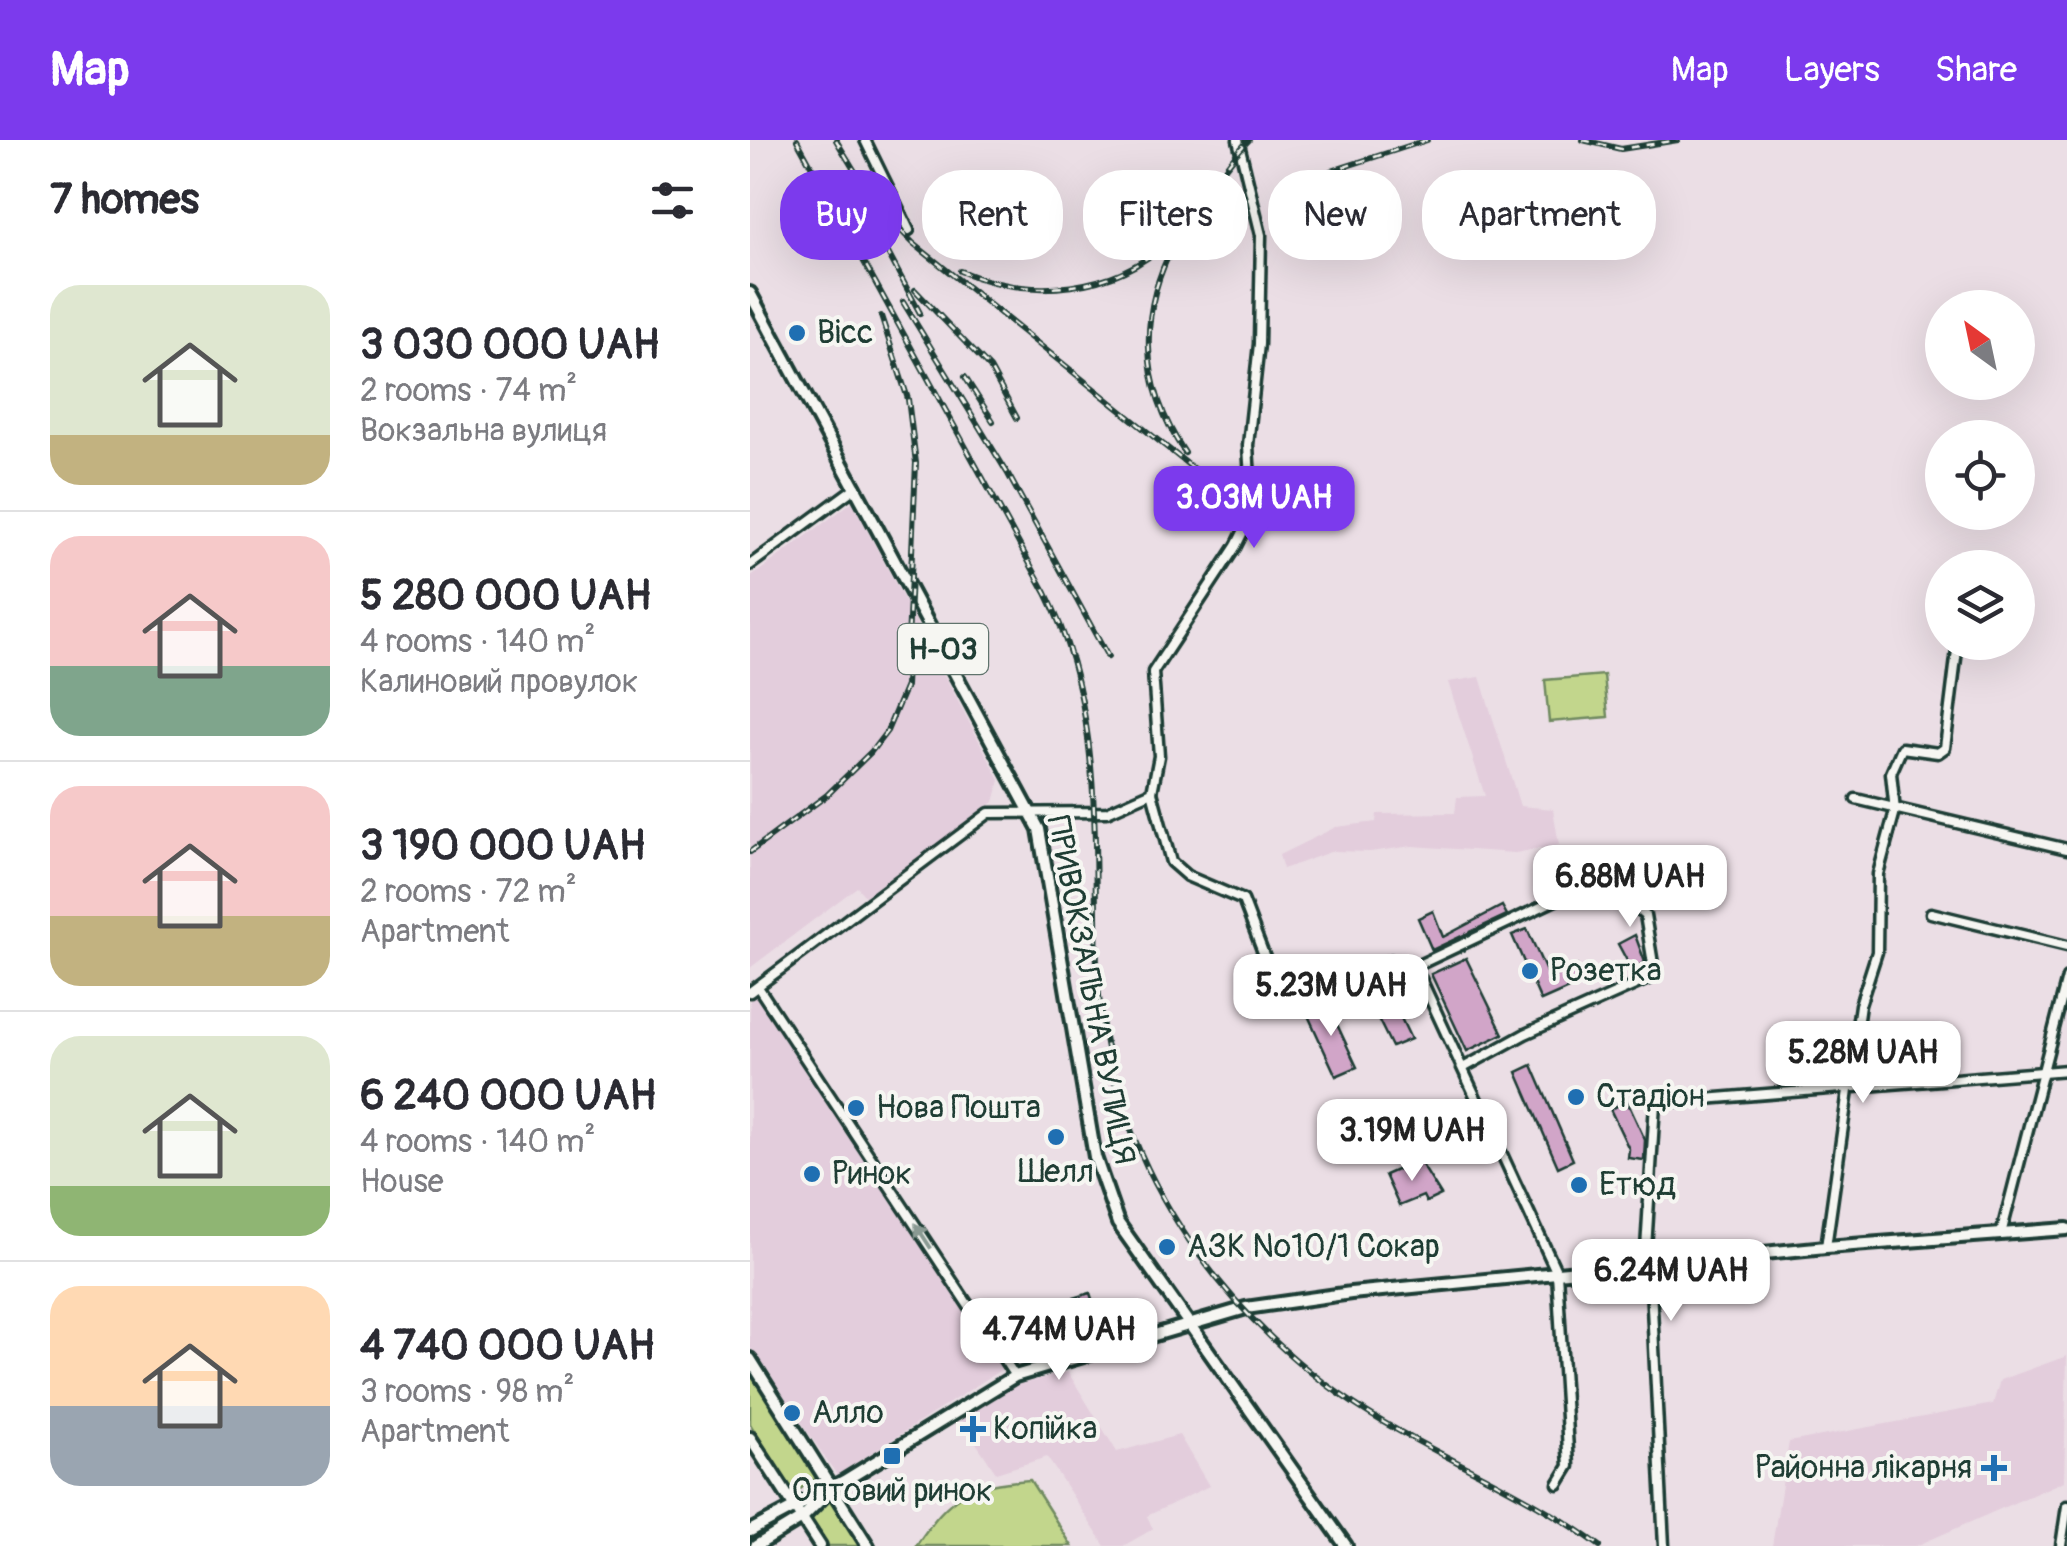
<!DOCTYPE html>
<meta charset="utf-8">
<style>
:root{--surface:#fff;--page:#f7f7f7;--text:#2b2b33;--muted:#7c7c81;--line:#e1e1e2;--accent:#7c3aed}
body{margin:0;font-family:Pangolin,sans-serif;background:var(--page);color:var(--text);height:100vh;display:flex;flex-direction:column;font-size:38px;white-space:nowrap}
*{box-sizing:border-box;margin:0}
p{font-size:32px;color:var(--muted)}
.icon{flex:none;width:55px;height:55px;fill:none;stroke:currentColor;stroke-width:2;stroke-linecap:round;stroke-linejoin:round}
.map{position:relative;flex:1;overflow:hidden}
.sheet{display:flex;flex-direction:column;background:var(--surface);width:750px}
.sheet>*{flex:none}
.banner{position:absolute;left:30px;top:30px;width:950px;height:90px;display:flex;gap:20px}
.needle{width:65px;rotate:327deg}
.fabs{position:absolute;left:1175px;top:150px;display:grid;gap:20px}
.fabs a{display:grid;place-items:center;width:110px;height:110px;border-radius:50%;background:var(--surface);box-shadow:0 10px 40px #0002;font-size:50px}
.price{position:absolute;translate:-50% -85px;padding:0 22px;border-radius:20px;background:#fff;color:#222;font-size:32px;line-height:65px;filter:drop-shadow(0 2px 5px #0008)}
.price::after{content:'';position:absolute;left:50%;top:60px;width:30px;height:22px;margin-left:-15px;background:inherit;clip-path:polygon(0 0,100% 0,50% 100%)}
.price.active{background:var(--accent);color:#fff}
ul{padding:0;list-style:none}
li{display:flex;align-items:center;gap:30px;height:250px;padding:0 50px}
li+li{border-top:2px solid var(--line)}
li span{display:grid;place-items:center;flex:none;width:280px;height:200px;border-radius:30px;color:#555}
li>.icon{margin-inline-start:auto}
span .icon{width:120px;height:120px;fill:#fffc;stroke-width:1}
li b{font-size:42px}
h2{display:flex;justify-content:space-between;align-items:center;height:120px;padding:0 50px;font-size:42px}
.tag{padding:0 35px;border-radius:40px;background:var(--surface);box-shadow:0 10px 40px #0002;font-size:35px;line-height:90px}
.tag.active{background:var(--accent);color:#fff}
header{display:flex;align-items:center;gap:60px;box-sizing:border-box;height:140px;padding:0 50px;background:var(--accent);color:#fff}
header strong{font-size:48px}
nav{display:flex;gap:55px;margin-inline-start:auto;font-size:35px}
main{display:flex;flex:1;min-height:0}
.map>svg:first-child{display:block}
.built{fill:#e3cddc}
.green{fill:#c2d68c;stroke:#708a60;stroke-width:2.5}
.building{fill:#d1a5c8;stroke:#1f3d34;stroke-width:2.5}
.lines{fill:none;stroke-linecap:round;stroke-linejoin:round}
.minor-casing{stroke:#1f3d34;stroke-width:15}
.major-casing{stroke:#1f3d34;stroke-width:18}
.minor{stroke:#f6f6f2;stroke-width:8}
.major{stroke:#f6f6f2;stroke-width:10}
.rail-casing{stroke:#1f3d34;stroke-width:6}
.rail{stroke:#f6f6f2;stroke-width:2.5;stroke-dasharray:8;stroke-linecap:butt}
.oneway{fill:#8a9a93}
.poi-dot{fill:#1f6fb2;stroke:#f6f6f2;stroke-width:4}
.labels{text-anchor:middle;dominant-baseline:central;stroke-width:8;stroke-linejoin:round;paint-order:stroke}
.shield{fill:#f6f6f2;stroke:#60746d;stroke-width:2.5}
.shield-label{font-size:30px;font-weight:bold;fill:#1f3d34}
.poi-label{font-size:32px;fill:#1f3d34;stroke:#f6f6f2;text-anchor:start}
.street-label{font-size:32px;fill:#1f3d34;stroke:#f6f6f2}
</style>
<header>
<strong>Map</strong>
<nav><a>Map</a><a>Layers</a><a>Share</a></nav>
</header>
<main>
<section class="sheet">
<h2>7 homes<svg class="icon" aria-label="filters" viewBox="0 0 24 24"><path d="M4 7h16M4 17h16"/><circle cx="9" cy="7" r="2"/><circle cx="15" cy="17" r="2"/></svg></h2>
<ul>
<li><span style="background:linear-gradient(#dfe7d0 75%,#c2b280 0)"><svg class="icon" aria-label="home" viewBox="0 0 24 24"><path d="M3 11l9-7 9 7M6 9v11h12V9"/></svg></span><div><b>3 030 000 UAH</b><p>2 rooms · 74 m²</p><p>Вокзальна вулиця</p></div></li>
<li><span style="background:linear-gradient(#f6c9c9 65%,#7fa58c 0)"><svg class="icon" aria-label="home" viewBox="0 0 24 24"><path d="M3 11l9-7 9 7M6 9v11h12V9"/></svg></span><div><b>5 280 000 UAH</b><p>4 rooms · 140 m²</p><p>Калиновий провулок</p></div></li>
<li><span style="background:linear-gradient(#f6c9c9 65%,#c2b280 0)"><svg class="icon" aria-label="home" viewBox="0 0 24 24"><path d="M3 11l9-7 9 7M6 9v11h12V9"/></svg></span><div><b>3 190 000 UAH</b><p>2 rooms · 72 m²</p><p>Apartment</p></div></li>
<li><span style="background:linear-gradient(#dfe7d0 75%,#8fb573 0)"><svg class="icon" aria-label="home" viewBox="0 0 24 24"><path d="M3 11l9-7 9 7M6 9v11h12V9"/></svg></span><div><b>6 240 000 UAH</b><p>4 rooms · 140 m²</p><p>House</p></div></li>
<li><span style="background:linear-gradient(#ffd9b3 60%,#9aa5b1 0)"><svg class="icon" aria-label="home" viewBox="0 0 24 24"><path d="M3 11l9-7 9 7M6 9v11h12V9"/></svg></span><div><b>4 740 000 UAH</b><p>3 rooms · 98 m²</p><p>Apartment</p></div></li>
</ul>
</section>
<div class="map">
<svg width="1317" height="1406" viewBox="0 0 1317 1406">
<rect width="100%" height="100%" fill="#ebdee5"/>
<filter id="ink" filterUnits="userSpaceOnUse"><feTurbulence type="fractalNoise" baseFrequency=".01" numOctaves="2"/><feDisplacementMap in="SourceGraphic" scale="20" xChannelSelector="R" yChannelSelector="G"/><feConvolveMatrix kernelMatrix="1 2 1 2 8 2 1 2 1" color-interpolation-filters="sRGB"/></filter>
<g filter="url(#ink)">
<!-- built -->
<g class="built">
<path d="M102,362L250,640L244,662L115,756L107,747L0,828V438Z"/>
<path d="M730,537L770,666L803,669L809,705L765,713L662,706L620,712L583,711L533,729L529,715L586,687L626,682L627,674L705,673L707,657L735,656L698,542Z"/>
<path d="M6,855L252,1229L87,1335L0,1207V860Z"/>
<path d="M1317,1216L1314,1341L1166,1406H1022L1039,1302L1243,1264L1250,1240Z"/>
<path d="M318,1232L367,1312L429,1295L459,1346L397,1376L403,1389L373,1406H355L297,1317L246,1333L211,1280L266,1245Z"/>
</g>
<!-- green -->
<g class="green">
<path d="M854,535L858,577L799,582L795,540Z"/>
<path d="M0,1232L65,1331V1339L47,1351L40,1347L0,1284Z"/>
<path d="M280,1340L322,1406H166C201,1353 217,1345 280,1340Z"/>
<path d="M76,1360L86,1363L112,1406H77L59,1379L61,1370Z"/>
</g>
<!-- building -->
<g class="building">
<path d="M752,766L757,775L682,810L668,778L683,771L693,797Z"/>
<path d="M777,789L799,838L827,826L834,842L791,861L762,795Z"/>
<path d="M885,795L895,822L882,830L868,804Z"/>
<path d="M716,818L753,894L717,911L681,834Z"/>
<path d="M630,834L661,899L642,907L611,844Z"/>
<path d="M576,861L607,927L586,936L556,871Z"/>
<path d="M782,925L823,1020L808,1027L767,932Z"/>
<path d="M877,961L895,1000L894,1020L878,1018L879,1009L860,969Z"/>
<path d="M669,1020L691,1055L676,1062L673,1056L649,1066L635,1035Z"/>
<path d="M340,1153L346,1171L310,1183L304,1164Z"/>
</g>
<g class="lines">
<!-- minor casing -->
<g class="minor-casing">
<g id="minor">
<path d="M115,0L159,90"/>
<path d="M0,425L106,347"/>
<path d="M402,652L421,722L437,736L493,760L533,865H551L641,820L662,828L671,839L807,1133L819,1326L808,1344"/>
<path d="M1106,659L1317,709"/>
<path d="M1181,773L1317,806"/>
<path d="M662,828L831,748L874,758L895,775L905,836L775,894L713,928"/>
<path d="M8,847L265,1236"/>
<path d="M0,852L239,673L357,672L402,652L409,616L403,532L486,406L502,374L498,305L509,204L511,95L488,0"/>
<path d="M1251,1094L1317,838"/>
<path d="M1076,1107L1110,865L1127,812L1128,734L1145,671L1141,633L1152,608L1188,613L1195,608L1208,502"/>
<path d="M914,1406L901,1147L895,1125L905,963L1317,930"/>
<path d="M1311,1406L1317,1366"/>
</g>
</g>
<!-- major casing -->
<g class="major-casing">
<g id="major">
<path d="M0,153L289,689L345,1017L368,1083L596,1406"/>
<path d="M0,1219L118,1406"/>
<path d="M0,1298L70,1406"/>
<path d="M0,1391L94,1341L265,1236L496,1168L601,1153L1076,1107L1317,1089"/>
<path d="M6,1406L52,1378L77,1353"/>
</g>
</g>
<!-- minor -->
<use href="#minor" class="minor"/>
<!-- major -->
<use href="#major" class="major"/>
<!-- rail casing -->
<g class="rail-casing">
<g id="rail">
<path d="M47,0L296,453C354,569 343,698 347,825C353,1015 472,1188 633,1282C705,1324 783,1356 850,1406"/>
<path d="M86,0L124,63L163,103L486,363"/>
<path d="M833,0L871,9L928,0"/>
<path d="M563,37L677,0"/>
<path d="M114,68L170,173"/>
<path d="M428,97C387,169 389,244 435,313"/>
<path d="M210,131C279,160 366,154 421,98C450,68 469,30 499,0"/>
<path d="M165,150L240,228L267,278"/>
<path d="M153,162L258,334L358,517"/>
<path d="M215,237L243,281"/>
<path d="M0,712L77,655L121,612L137,591L156,546L166,323L158,259L131,176"/>
</g>
</g>
<!-- rail -->
<use href="#rail" class="rail"/>
</g>
<!-- one-way arrows -->
<defs><path id="oneway-solid" d="M-6-.8H1V-3.2L6.5 0L1 3.2V.8H-6Z" transform="scale(2.5)"/></defs>
<use class="oneway" href="#oneway-solid" transform="translate(173 1096) rotate(-123)"/>
</g>
<!-- markers -->
<g class="poi-dot">
<circle cx="47" cy="193" r="10"/>
<circle cx="780" cy="831" r="10"/>
<circle cx="826" cy="957" r="10"/>
<circle cx="106" cy="968" r="10"/>
<circle cx="306" cy="997" r="10"/>
<circle cx="62" cy="1034" r="10"/>
<circle cx="829" cy="1045" r="10"/>
<circle cx="417" cy="1107" r="10"/>
<circle cx="42" cy="1273" r="10"/>
<path d="M218 1274h10v10h10v10h-10v10h-10v-10h-10v-10h10z"/>
<rect x="132" y="1306" width="20" height="20" rx="5"/>
<path d="M1239 1313h10v10h10v10h-10v10h-10v-10h-10v-10h10z"/>
</g>
<g class="labels">
<!-- shield labels -->
<rect class="shield" x="148" y="484" width="90" height="50" rx="8"/>
<g class="shield-label">
<text x="193" y="509">Н-03</text>
</g>
<!-- poi labels -->
<g class="poi-label">
<text x="67" y="193">Вісс</text>
<text x="800" y="831">Розетка</text>
<text x="846" y="957">Стадіон</text>
<text x="126" y="968">Нова Пошта</text>
<text x="306" y="1032" text-anchor="middle">Шелл</text>
<text x="82" y="1034">Ринок</text>
<text x="849" y="1045">Етюд</text>
<text x="437" y="1107">АЗК №10/1 Сокар</text>
<text x="62" y="1273">Алло</text>
<text x="243" y="1289">Копійка</text>
<text x="1222" y="1328" text-anchor="end">Районна лікарня</text>
<text x="142" y="1351" text-anchor="middle">Оптовий ринок</text>
</g>
<!-- street labels -->
<g class="street-label">
<text transform="translate(341 850) rotate(79)">ПРИВОКЗАЛЬНА ВУЛИЦЯ</text>
</g>
</g>
</svg>
<div class="fabs">
<a><svg class="needle" viewBox="-14 -14 28 28"><path d="M0-13l5 13h-10z" fill="#e53935"/><path d="M0 13l5-13h-10z" fill="#7c7c81"/></svg></a>
<a><svg class="icon" aria-label="locate" viewBox="0 0 24 24"><circle cx="12" cy="12" r="6"/><path d="M12 2v4M12 18v4M2 12h4M18 12h4"/></svg></a>
<a><svg class="icon" aria-label="layers" viewBox="0 0 24 24"><path d="M12 4l9 5-9 5-9-5zM3 14l9 5 9-5"/></svg></a>
</div>
<b class="price active" style="left:504px;top:411px">3.03M UAH</b>
<b class="price" style="left:880px;top:790px">6.88M UAH</b>
<b class="price" style="left:581px;top:899px">5.23M UAH</b>
<b class="price" style="left:1113px;top:966px">5.28M UAH</b>
<b class="price" style="left:662px;top:1044px">3.19M UAH</b>
<b class="price" style="left:921px;top:1184px">6.24M UAH</b>
<b class="price" style="left:309px;top:1243px">4.74M UAH</b>
<div class="banner">
<a class="tag active">Buy</a>
<a class="tag">Rent</a>
<a class="tag">Filters</a>
<a class="tag">New</a>
<a class="tag">Apartment</a>
</div>
</div>
</main>
